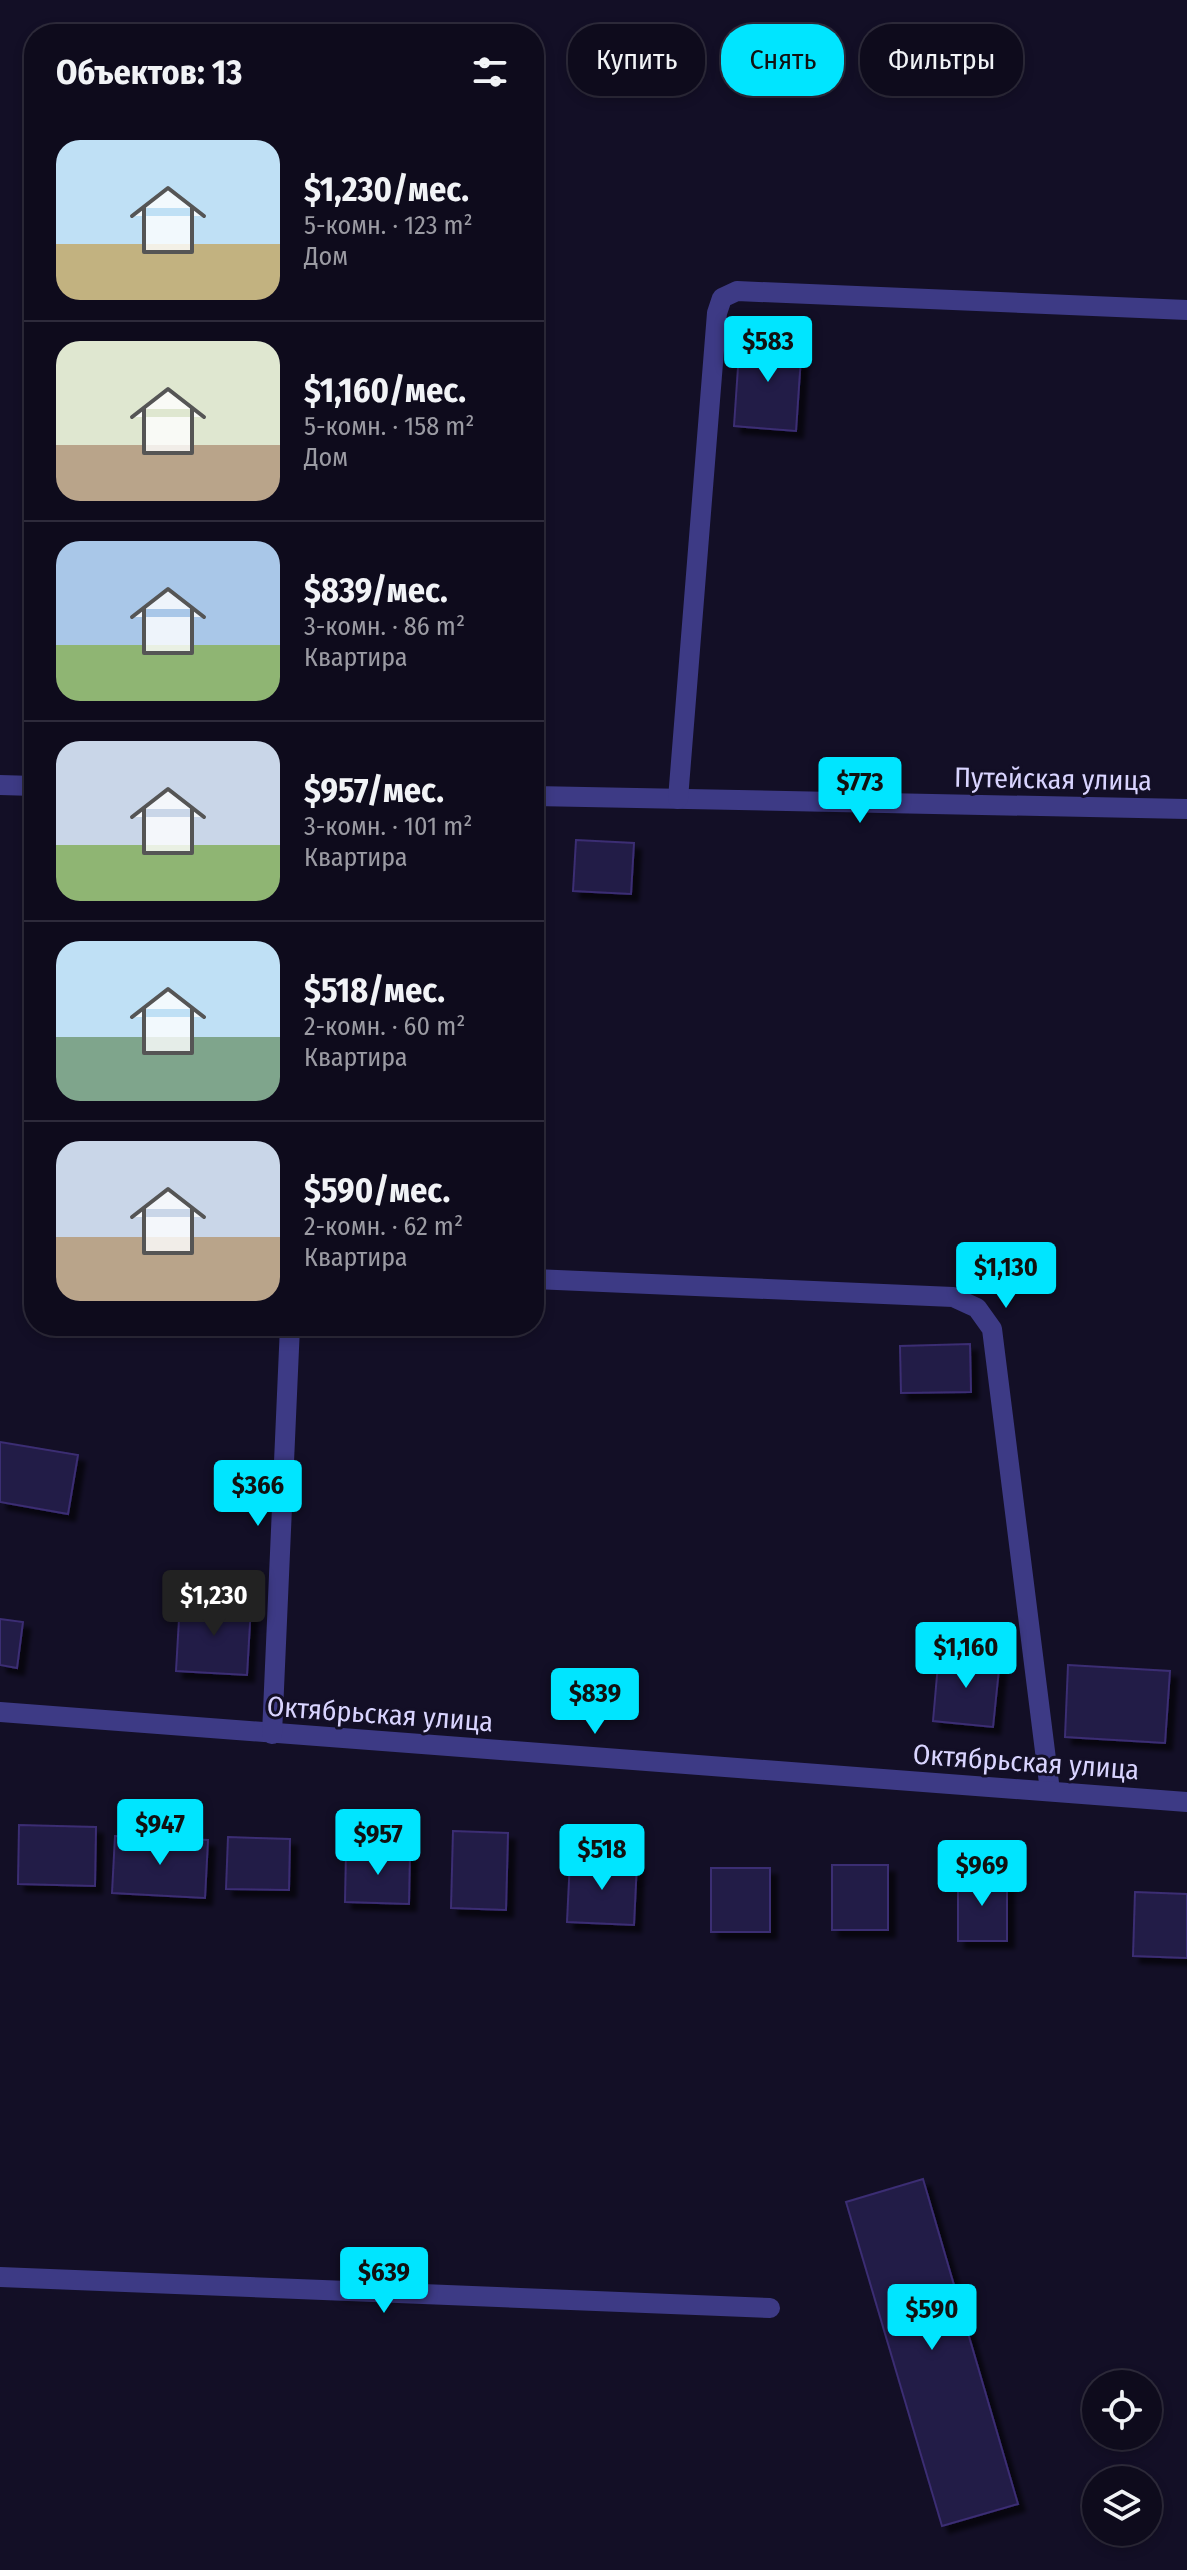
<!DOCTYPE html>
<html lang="ru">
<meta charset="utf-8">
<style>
:root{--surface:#0e0b1c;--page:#171425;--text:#f1f3f6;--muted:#9b9ba3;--line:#2e2b3b;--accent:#00e5ff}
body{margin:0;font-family:"Fira Sans Condensed",sans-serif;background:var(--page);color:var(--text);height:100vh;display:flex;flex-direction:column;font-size:30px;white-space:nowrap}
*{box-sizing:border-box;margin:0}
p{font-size:26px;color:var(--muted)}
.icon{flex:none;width:44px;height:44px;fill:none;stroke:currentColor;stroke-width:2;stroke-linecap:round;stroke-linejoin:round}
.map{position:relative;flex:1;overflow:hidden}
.drawer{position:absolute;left:24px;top:24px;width:520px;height:1312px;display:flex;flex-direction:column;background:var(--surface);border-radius:32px;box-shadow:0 4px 12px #0003,0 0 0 2px var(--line)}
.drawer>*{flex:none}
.top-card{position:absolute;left:568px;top:24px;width:498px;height:72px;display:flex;gap:16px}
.controls{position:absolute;left:1082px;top:2370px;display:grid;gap:16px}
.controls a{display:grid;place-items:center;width:80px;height:80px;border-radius:50%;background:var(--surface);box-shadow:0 4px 12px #0003,0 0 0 2px var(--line);font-size:40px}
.price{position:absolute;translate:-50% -68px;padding:0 18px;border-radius:8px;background:var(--accent);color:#111;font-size:26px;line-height:52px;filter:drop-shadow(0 2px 4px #0008)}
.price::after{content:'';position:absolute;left:50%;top:48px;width:24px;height:18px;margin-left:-12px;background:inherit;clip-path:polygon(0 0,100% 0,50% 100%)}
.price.current{background:#222;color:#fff}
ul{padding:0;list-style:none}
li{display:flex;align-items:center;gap:24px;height:200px;padding:0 32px}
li+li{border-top:2px solid var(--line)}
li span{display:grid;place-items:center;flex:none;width:224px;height:160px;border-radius:24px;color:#555}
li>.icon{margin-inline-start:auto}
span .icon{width:96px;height:96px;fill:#fffc;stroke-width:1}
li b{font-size:34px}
h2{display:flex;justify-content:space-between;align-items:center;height:96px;padding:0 32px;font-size:34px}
.chip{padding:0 28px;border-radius:32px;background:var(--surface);box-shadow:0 4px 12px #0003,0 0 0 2px var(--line);font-size:28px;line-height:72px}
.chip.current{background:var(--accent);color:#111}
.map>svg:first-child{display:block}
.building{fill:#241b47;stroke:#3b2d73;stroke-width:2;filter:url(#shadow)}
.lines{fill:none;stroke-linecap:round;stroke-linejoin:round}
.minor{stroke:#3d3a85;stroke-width:20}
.labels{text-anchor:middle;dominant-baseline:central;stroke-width:6;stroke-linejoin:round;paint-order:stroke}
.street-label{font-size:28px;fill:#d9d4ff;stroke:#130f26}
</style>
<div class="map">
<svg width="1187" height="2570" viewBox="0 0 1187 2570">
<defs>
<filter id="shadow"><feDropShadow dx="7" dy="7" stdDeviation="2" flood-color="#0009"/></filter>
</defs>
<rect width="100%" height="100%" fill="#130f26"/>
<!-- building -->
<g class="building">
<path d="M740,338L802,342L796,431L734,426Z"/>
<path d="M576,840L634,843L631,894L573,891Z"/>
<path d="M970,1344L971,1392L901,1393L900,1346Z"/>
<path d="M0,1442L78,1455L68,1514L0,1502Z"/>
<path d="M180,1602L251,1606L247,1675L176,1671Z"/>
<path d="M0,1619L23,1622L17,1668L0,1665Z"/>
<path d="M939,1653L1000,1659L993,1727L933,1721Z"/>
<path d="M1068,1665L1170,1671L1165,1743L1065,1737Z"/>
<path d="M19,1825L96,1827L95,1886L18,1884Z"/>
<path d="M453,1831L508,1833L506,1910L451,1908Z"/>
<path d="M115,1836L208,1840L205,1898L112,1893Z"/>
<path d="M228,1837L290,1839L289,1890L226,1889Z"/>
<path d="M346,1851L410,1852L409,1904L345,1902Z"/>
<path d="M570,1860L637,1862L634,1925L567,1922Z"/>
<rect x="832" y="1865" width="56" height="65"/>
<rect x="711" y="1868" width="59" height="64"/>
<rect x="958" y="1875" width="49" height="66"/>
<path d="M1135,1892L1187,1894V1958L1133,1956Z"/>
<path d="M923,2179L1018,2504L942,2526L846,2202Z"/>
</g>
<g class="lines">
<!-- minor -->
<g class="minor">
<path d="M0,785L34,786"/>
<path d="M534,796L1187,809"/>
<path d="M678,799L717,313L722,298L737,291L1187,310"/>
<path d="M534,1279L953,1297L977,1308L992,1329L1050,1791"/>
<path d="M0,1712L1187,1802"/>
<path d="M272,1734L290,1326"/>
<path d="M0,2277L770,2308"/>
</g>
</g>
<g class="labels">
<!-- street labels -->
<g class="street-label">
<text transform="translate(1053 779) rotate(1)">Путейская улица</text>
<text transform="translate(380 1714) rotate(4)">Октябрьская улица</text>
<text transform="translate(1026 1762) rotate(4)">Октябрьская улица</text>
</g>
</g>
</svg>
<div class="controls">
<a><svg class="icon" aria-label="locate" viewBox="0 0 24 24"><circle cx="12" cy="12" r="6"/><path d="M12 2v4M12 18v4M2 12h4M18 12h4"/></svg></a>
<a><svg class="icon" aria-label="layers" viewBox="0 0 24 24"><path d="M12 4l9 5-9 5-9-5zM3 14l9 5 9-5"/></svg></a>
</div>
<b class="price" style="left:768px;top:384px">$583</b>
<b class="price" style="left:860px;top:825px">$773</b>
<b class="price" style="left:1006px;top:1310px">$1,130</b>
<b class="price" style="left:258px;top:1528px">$366</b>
<b class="price current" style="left:214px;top:1638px">$1,230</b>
<b class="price" style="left:966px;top:1690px">$1,160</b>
<b class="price" style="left:595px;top:1736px">$839</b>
<b class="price" style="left:160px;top:1867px">$947</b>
<b class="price" style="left:378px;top:1877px">$957</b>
<b class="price" style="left:602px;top:1892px">$518</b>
<b class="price" style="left:982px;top:1908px">$969</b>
<b class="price" style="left:384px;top:2315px">$639</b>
<b class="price" style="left:932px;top:2352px">$590</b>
<div class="top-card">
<a class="chip">Купить</a>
<a class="chip current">Снять</a>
<a class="chip">Фильтры</a>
</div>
<section class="drawer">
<h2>Объектов: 13<svg class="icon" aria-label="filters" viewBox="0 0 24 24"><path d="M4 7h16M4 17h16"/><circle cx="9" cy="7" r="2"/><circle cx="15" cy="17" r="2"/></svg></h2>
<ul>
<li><span style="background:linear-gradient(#bfe0f5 65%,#c2b280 0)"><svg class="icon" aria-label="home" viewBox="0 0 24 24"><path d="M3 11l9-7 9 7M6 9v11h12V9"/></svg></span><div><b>$1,230/мес.</b><p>5-комн. · 123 m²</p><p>Дом</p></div></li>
<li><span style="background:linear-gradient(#dfe7d0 65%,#b9a48a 0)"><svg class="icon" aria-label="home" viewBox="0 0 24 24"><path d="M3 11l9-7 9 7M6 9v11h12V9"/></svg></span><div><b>$1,160/мес.</b><p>5-комн. · 158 m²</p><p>Дом</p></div></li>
<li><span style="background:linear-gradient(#a9c7e8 65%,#8fb573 0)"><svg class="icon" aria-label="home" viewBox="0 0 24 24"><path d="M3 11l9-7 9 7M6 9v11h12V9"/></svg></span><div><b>$839/мес.</b><p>3-комн. · 86 m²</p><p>Квартира</p></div></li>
<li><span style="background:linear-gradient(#c9d6e8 65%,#8fb573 0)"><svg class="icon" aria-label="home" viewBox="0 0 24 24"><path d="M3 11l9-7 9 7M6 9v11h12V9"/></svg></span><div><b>$957/мес.</b><p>3-комн. · 101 m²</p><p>Квартира</p></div></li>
<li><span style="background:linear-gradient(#bfe0f5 60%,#7fa58c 0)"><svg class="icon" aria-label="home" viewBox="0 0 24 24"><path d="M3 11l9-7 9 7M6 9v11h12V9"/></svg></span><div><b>$518/мес.</b><p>2-комн. · 60 m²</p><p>Квартира</p></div></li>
<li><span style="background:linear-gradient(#c9d6e8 60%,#b9a48a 0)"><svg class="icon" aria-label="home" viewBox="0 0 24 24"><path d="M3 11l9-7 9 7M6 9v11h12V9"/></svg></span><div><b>$590/мес.</b><p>2-комн. · 62 m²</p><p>Квартира</p></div></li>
</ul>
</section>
</div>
